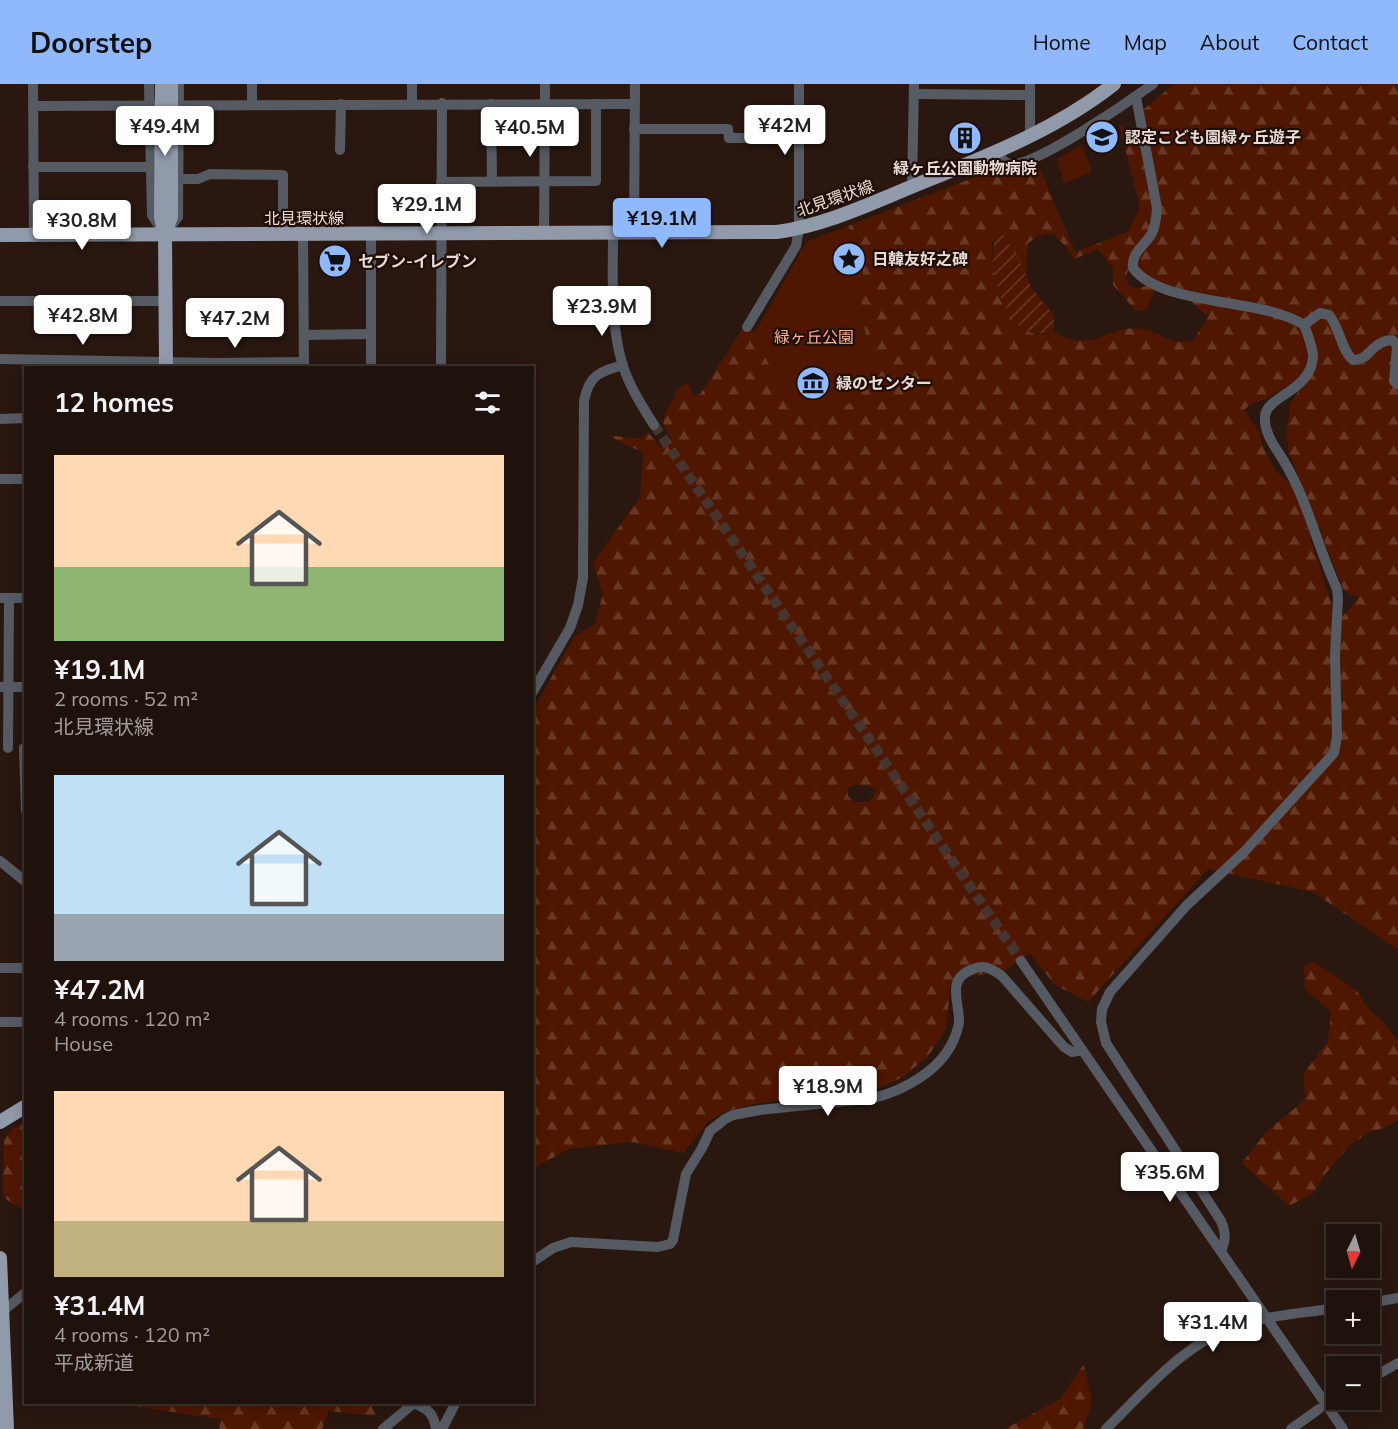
<!DOCTYPE html>
<meta charset="utf-8">
<style>
:root{--surface:#1f110c;--page:#271a15;--text:#f1f3f6;--muted:#a19d9d;--line:#3c312d;--accent:#90b8fd}
body{margin:0;font-family:Mulish,"Noto Sans JP",sans-serif;background:var(--page);color:var(--text);height:100vh;display:flex;flex-direction:column;font-size:22px;white-space:nowrap}
*{box-sizing:border-box;margin:0}
p{font-size:20px;color:var(--muted)}
.icon{flex:none;width:33px;height:33px;fill:none;stroke:currentColor;stroke-width:2;stroke-linecap:round;stroke-linejoin:round}
.map{position:relative;flex:1;overflow:hidden}
.panel{position:absolute;left:24px;top:282px;width:510px;height:1038px;display:flex;flex-direction:column;background:var(--surface);border-radius:0px;box-shadow:0 3px 15px #0003,0 0 0 2px var(--line)}
.panel>*{flex:none}
.needle{width:39px;rotate:185deg}
.buttons{position:absolute;left:1326px;top:1140px;display:grid;gap:12px}
.buttons a{display:grid;place-items:center;width:54px;height:54px;border-radius:0px;background:var(--surface);box-shadow:0 3px 15px #0003,0 0 0 2px var(--line);font-size:30px}
.price{position:absolute;translate:-50% -51px;padding:0 14px;border-radius:6px;background:#fff;color:#222;font-size:20px;line-height:39px;filter:drop-shadow(0 2px 3px #0008)}
.price::after{content:'';position:absolute;left:50%;top:36px;width:18px;height:14px;margin-left:-9px;background:inherit;clip-path:polygon(0 0,100% 0,50% 100%)}
.price.selected{background:var(--accent);color:#111}
ul{padding:0;list-style:none}
li{display:grid;align-content:center;gap:12px;height:318px;padding:0 30px}
li span{display:grid;place-items:center;height:186px;border-radius:0px;color:#555}
li>.icon{margin-inline-start:auto}
span .icon{width:108px;height:108px;fill:#fffc;stroke-width:1}
li b{font-size:26px}
h2{display:flex;justify-content:space-between;align-items:center;height:72px;padding:0 30px;font-size:26px}
header{display:flex;align-items:center;gap:36px;box-sizing:border-box;height:84px;padding:0 30px;background:var(--accent);color:#111}
header strong{font-size:28px}
nav{display:flex;gap:33px;margin-inline-start:auto;font-size:21px}
.map>svg:first-child{display:block}
.forest{fill:url(#forest-firs);fill-rule:evenodd}
.park{fill:#4f1700}
.garden{fill:url(#garden-furrows)}
.lines{fill:none;stroke-linecap:round;stroke-linejoin:round}
.minor-tunnel{stroke:#46342e;stroke-width:10;stroke-dasharray:10 5;stroke-linecap:butt}
.minor{stroke:#565b63;stroke-width:10}
.major{stroke:#909aab;stroke-width:14}
.labels{text-anchor:middle;dominant-baseline:central;stroke-width:4.5;stroke-linejoin:round;paint-order:stroke}
.poi-label{font-size:16px;font-weight:bold;fill:#e9dbd6;stroke:#1f0e07;text-anchor:start}
.street-label{font-size:16px;fill:#e9dbd6;stroke:#1f0e07}
.park-label{font-size:16px;fill:#fcb295;stroke:#1f0e07}
</style>
<header>
<strong>Doorstep</strong>
<nav><a>Home</a><a>Map</a><a>About</a><a>Contact</a></nav>
</header>
<div class="map">
<svg width="1398" height="1345" viewBox="0 0 1398 1345">
<defs>
<pattern id="forest-firs" width="22" height="20" patternUnits="userSpaceOnUse" patternTransform="scale(1.5)"><rect width="22" height="20" fill="#4f1700"/><path d="M5 1l3.5 6h-7zM16 11l3.5 6h-7z" fill="#683824"/></pattern>
<pattern id="garden-furrows" width="10" height="10" patternUnits="userSpaceOnUse" patternTransform="scale(1.5)"><rect width="10" height="10" fill="#4f1700"/><path d="M-1 1l2-2M0 10L10 0M9 11l2-2" fill="none" stroke="#683824"/></pattern>
</defs>
<rect width="100%" height="100%" fill="#291710"/>
<!-- forest -->
<g class="forest">
<path d="M1174,0H1398V866L1313,808L1208,785L1088,918L1055,901L1030,870L1004,887L968,893L950,904L946,945L928,972L903,993L881,1003L857,1007L753,1020L727,1027L709,1037L683,1069L632,1058L568,1065L533,1085V626L574,553L595,540L603,510L593,479L640,413L643,369L607,351L641,355L648,348L660,363L671,355L663,339L665,329L674,314L675,307L681,302L688,299L693,312L700,310L744,243L755,248L756,254L790,322L809,333L873,279L861,231L863,179L848,142L996,85L1007,89L1038,80L1075,168L1128,148L1140,122L1119,41L1145,52L1144,25ZM1053,150L1066,163L1074,175L1098,165L1113,184V201L1136,227L1146,226L1155,206L1180,207L1208,233L1193,257C1188,257 1180,259 1175,257C1164,254 1155,247 1144,245C1108,239 1092,272 1054,248C1048,249 1041,251 1035,250C1000,241 992,186 992,157L1010,162L1026,191L1028,159L1038,152ZM1140,171L1138,184L1149,201L1140,204L1130,203L1126,195L1130,176ZM1276,308H1298L1290,320L1287,345L1288,366L1344,507L1359,513C1352,523 1345,533 1333,537L1331,519L1297,410L1292,402L1275,386L1263,363L1260,349L1244,326C1256,315 1263,320 1276,308ZM854,701H866L876,705L874,712L868,718H854L848,712V704Z"/>
<path d="M1314,878L1357,907L1366,922L1385,940L1398,956V1036L1387,1043L1368,1049L1350,1061L1326,1089L1313,1109L1289,1122L1242,1079L1267,1047L1305,1016L1304,989L1328,957L1331,928L1305,905L1304,882Z"/>
<path d="M25,1037L26,1124L24,1127L3,1113L4,1056L12,1045Z"/>
<path d="M1084,1280L1092,1318L1083,1345H1005L1060,1315Z"/>
<path d="M274,1319L277,1322L294,1323L301,1319H371L376,1332L329,1327L322,1345H219L221,1335L111,1319Z"/>
</g>
<!-- park -->
<g class="park">
<path d="M1082,61L1092,88L1064,100L1057,75Z"/>
<path d="M848,142L863,179L861,231L873,279L859,316L809,333L790,322L756,254L755,248L807,157Z"/>
</g>
<!-- garden -->
<path class="garden" d="M997,147L1002,149L1018,174L1032,204L1054,231V248C1044,249 1036,251 1026,246C999,232 986,173 997,147Z"/>
<g class="lines">
<!-- minor-tunnel -->
<path class="minor-tunnel" d="M654,341L1021,877"/>
<!-- minor -->
<g class="minor">
<path d="M33,0L34,151"/>
<path d="M149,0L152,131L161,145"/>
<path d="M1030,0V53"/>
<path d="M914,10L1030,11"/>
<path d="M1136,13L1157,124C1156,133 1156,141 1152,149C1145,162 1131,168 1133,184C1162,223 1261,213 1304,241C1308,251 1312,261 1313,271C1313,307 1265,312 1265,333C1264,351 1277,365 1285,379C1308,418 1318,464 1337,505L1338,514L1335,572L1337,652L1334,669L1244,768L1187,821L1110,908L1102,925L1101,938L1106,959L1221,1137C1226,1149 1226,1156 1221,1167"/>
<path d="M412,19V0"/>
<path d="M252,20V0"/>
<path d="M491,20L492,97"/>
<path d="M33,22L634,20"/>
<path d="M634,45H728L729,54H799"/>
<path d="M340,66L341,20"/>
<path d="M996,69C1001,74 1004,79 1011,80C1035,83 1131,16 1153,0"/>
<path d="M33,83H151"/>
<path d="M179,95H198L210,90L283,91V150"/>
<path d="M441,98L596,97V20"/>
<path d="M912,102L914,0"/>
<path d="M171,142L178,133L179,0"/>
<path d="M544,149L545,0"/>
<path d="M613,149C613,192 610,237 622,279C629,302 642,322 654,341"/>
<path d="M634,149L635,0"/>
<path d="M303,150L304,284"/>
<path d="M371,150V284"/>
<path d="M0,217H165"/>
<path d="M1304,241L1320,229L1329,231C1340,244 1341,266 1353,276C1370,277 1371,257 1392,256L1396,260L1397,264L1394,297L1398,301"/>
<path d="M747,243L796,162L799,145V0"/>
<path d="M304,251L371,250"/>
<path d="M0,275L216,279L304,278"/>
<path d="M441,284L442,19"/>
<path d="M0,335L26,334"/>
<path d="M0,395H26"/>
<path d="M0,514H26"/>
<path d="M0,603H26"/>
<path d="M532,609L570,544L578,521L583,494L584,317C589,291 599,288 623,281"/>
<path d="M8,664L9,514"/>
<path d="M24,664L26,727"/>
<path d="M0,777L26,798"/>
<path d="M1021,877L1343,1345"/>
<path d="M0,884H26"/>
<path d="M0,938H26"/>
<path d="M532,1178L553,1164L571,1158L658,1163L670,1160L673,1156L686,1090L702,1064L710,1047L725,1035L733,1031L760,1026L874,1014C905,1006 941,986 954,955C956,950 959,942 959,937C959,916 946,895 973,885C985,880 992,885 1002,892L1064,963L1072,968L1082,966"/>
<path d="M1370,1219L1398,1214"/>
<path d="M3,1227L26,1208"/>
<path d="M1370,1295L1398,1279"/>
<path d="M1335,1314H1336"/>
<path d="M412,1318C428,1326 433,1327 436,1345"/>
<path d="M383,1345L414,1319"/>
<path d="M442,1345L456,1318"/>
<path d="M1106,1345C1146,1306 1185,1258 1240,1240C1271,1231 1305,1229 1336,1224"/>
<path d="M1291,1345L1319,1325"/>
</g>
<!-- major -->
<g class="major">
<path d="M162,0L161,133L165,151L166,284"/>
<path d="M165,149L171,133V0"/>
<path d="M0,151L777,148C825,141 867,121 911,103C982,74 1053,48 1114,0"/>
<path d="M0,1038L26,1022"/>
<path d="M0,1174L7,1345"/>
</g>
</g>
<!-- icons -->
<defs>
<g id="school-disc" transform="scale(1.725)"><circle r="9.5" fill="#90b8fd" stroke="#1f0e07"/><path d="M0-5L7-2L0 1L-7-2ZM-4 1L0 2.5L4 1V4Q0 6-4 4Z" fill="#111"/></g>
<g id="building-disc" transform="scale(1.725)"><circle r="9.5" fill="#90b8fd" stroke="#1f0e07"/><path d="M-4-6H4V6H1V3H-1V6H-4ZM-2.5-4.3h1.7v1.8h-1.7ZM.8-4.3h1.7v1.8H.8ZM-2.5-1h1.7V.8h-1.7ZM.8-1h1.7V.8H.8Z" fill="#111"/></g>
<g id="sight-disc" transform="scale(1.725)"><circle r="9.5" fill="#90b8fd" stroke="#1f0e07"/><path d="M0-6L1.8-2.2L6-1.7L2.9 1.2L3.7 5.4L0 3.3L-3.7 5.4L-2.9 1.2L-6-1.7L-1.8-2.2Z" fill="#111"/></g>
<g id="supermarket-disc" transform="scale(1.725)"><circle r="9.5" fill="#90b8fd" stroke="#1f0e07"/><path d="M-6-5.5h2.5l.6 2H6L4.5 2H-2.5L-4.4-4H-6ZM-1.5 3.2a1.3 1.3 0 1 0 .1 0ZM3 3.2a1.3 1.3 0 1 0 .1 0Z" fill="#111"/></g>
<g id="museum-disc" transform="scale(1.725)"><circle r="9.5" fill="#90b8fd" stroke="#1f0e07"/><path d="M0-6L6-3V-2H-6V-3ZM-5-1h2V3h-2ZM-1-1h2V3h-2ZM3-1h2V3H3ZM-6 4H6V6H-6Z" fill="#111"/></g>
</defs>
<g fill-rule="evenodd">
<use href="#school-disc" x="1102" y="53"/>
<use href="#building-disc" x="965" y="54"/>
<use href="#sight-disc" x="849" y="175"/>
<use href="#supermarket-disc" x="335" y="177"/>
<use href="#museum-disc" x="813" y="299"/>
</g>
<g class="labels">
<!-- poi labels -->
<g class="poi-label">
<text x="1125" y="53">認定こども園緑ヶ丘遊子</text>
<text x="965" y="84" text-anchor="middle">緑ヶ丘公園動物病院</text>
<text x="872" y="175">日韓友好之碑</text>
<text x="358" y="177">セブン-イレブン</text>
<text x="836" y="299">緑のセンター</text>
</g>
<!-- street labels -->
<g class="street-label">
<text transform="translate(835 114) rotate(-19)">北見環状線</text>
<text x="304" y="134">北見環状線</text>
</g>
<!-- park labels -->
<g class="park-label">
<text x="814" y="253">緑ヶ丘公園</text>
</g>
</g>
</svg>
<div class="buttons">
<a><svg class="needle" viewBox="-14 -14 28 28"><path d="M0-13l5 13h-10z" fill="#e53935"/><path d="M0 13l5-13h-10z" fill="#a19d9d"/></svg></a>
<a>+</a>
<a>−</a>
</div>
<b class="price" style="left:785px;top:72px">¥42M</b>
<b class="price" style="left:165px;top:73px">¥49.4M</b>
<b class="price" style="left:530px;top:74px">¥40.5M</b>
<b class="price" style="left:427px;top:151px">¥29.1M</b>
<b class="price selected" style="left:662px;top:165px">¥19.1M</b>
<b class="price" style="left:82px;top:167px">¥30.8M</b>
<b class="price" style="left:602px;top:253px">¥23.9M</b>
<b class="price" style="left:83px;top:262px">¥42.8M</b>
<b class="price" style="left:235px;top:265px">¥47.2M</b>
<b class="price" style="left:828px;top:1033px">¥18.9M</b>
<b class="price" style="left:1170px;top:1119px">¥35.6M</b>
<b class="price" style="left:1213px;top:1269px">¥31.4M</b>
<section class="panel">
<h2>12 homes<svg class="icon" aria-label="filters" viewBox="0 0 24 24"><path d="M4 7h16M4 17h16"/><circle cx="9" cy="7" r="2"/><circle cx="15" cy="17" r="2"/></svg></h2>
<ul>
<li><span style="background:linear-gradient(#ffd9b3 60%,#8fb573 0)"><svg class="icon" aria-label="home" viewBox="0 0 24 24"><path d="M3 11l9-7 9 7M6 9v11h12V9"/></svg></span><div><b>¥19.1M</b><p>2 rooms · 52 m²</p><p>北見環状線</p></div></li>
<li><span style="background:linear-gradient(#bfe0f5 75%,#9aa5b1 0)"><svg class="icon" aria-label="home" viewBox="0 0 24 24"><path d="M3 11l9-7 9 7M6 9v11h12V9"/></svg></span><div><b>¥47.2M</b><p>4 rooms · 120 m²</p><p>House</p></div></li>
<li><span style="background:linear-gradient(#ffd9b3 70%,#c2b280 0)"><svg class="icon" aria-label="home" viewBox="0 0 24 24"><path d="M3 11l9-7 9 7M6 9v11h12V9"/></svg></span><div><b>¥31.4M</b><p>4 rooms · 120 m²</p><p>平成新道</p></div></li>
</ul>
</section>
</div>
